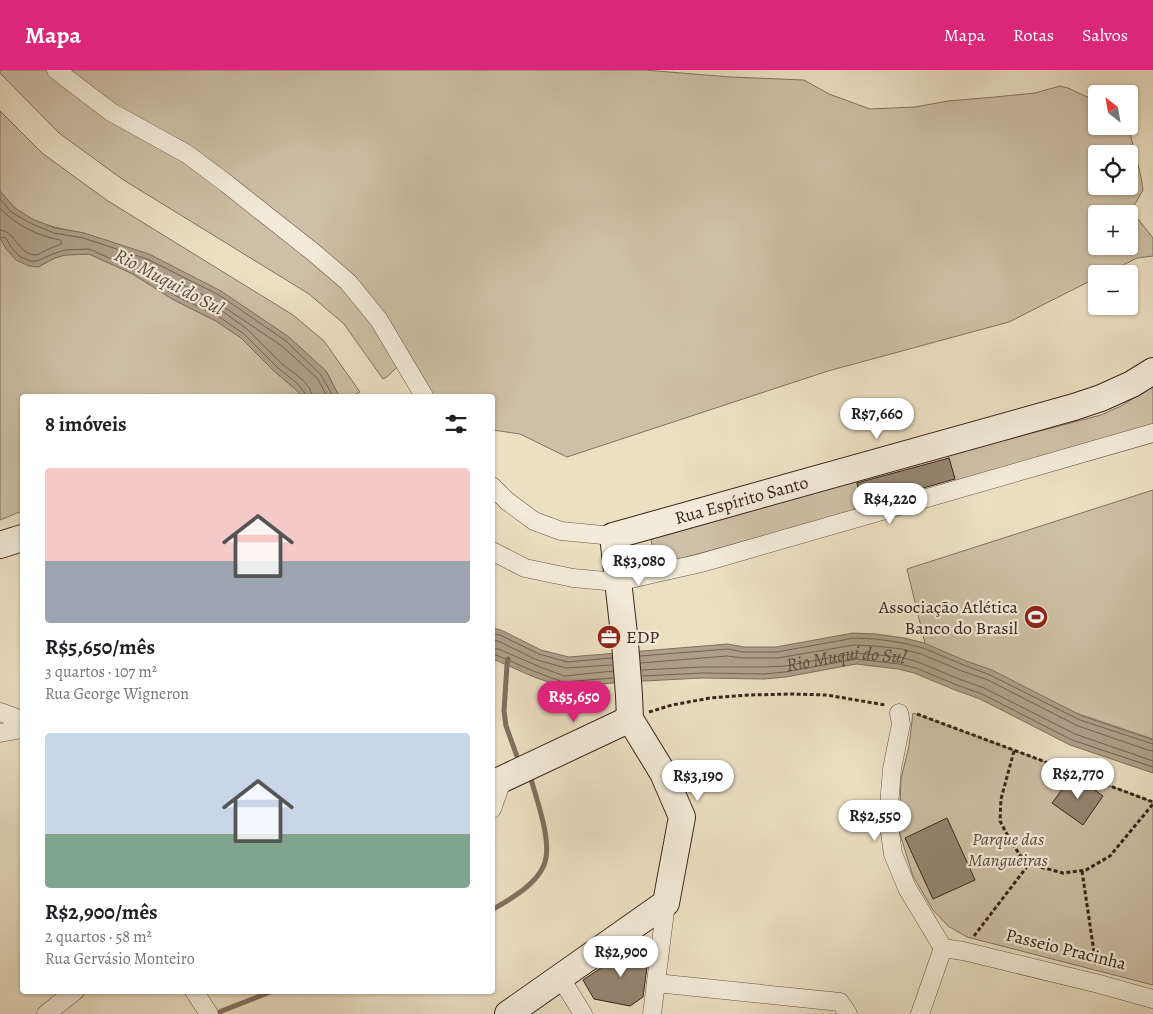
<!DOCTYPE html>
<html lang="pt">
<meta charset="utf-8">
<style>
:root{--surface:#fff;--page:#f2f2f2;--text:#202124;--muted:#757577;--accent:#db2777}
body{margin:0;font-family:Alegreya,serif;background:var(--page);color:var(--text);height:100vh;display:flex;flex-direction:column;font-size:19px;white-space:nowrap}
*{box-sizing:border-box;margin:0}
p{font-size:16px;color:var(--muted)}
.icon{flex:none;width:28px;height:28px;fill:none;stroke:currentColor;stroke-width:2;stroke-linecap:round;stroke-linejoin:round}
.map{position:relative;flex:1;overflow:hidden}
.sheet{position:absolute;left:20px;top:324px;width:475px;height:600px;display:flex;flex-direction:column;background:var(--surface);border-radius:5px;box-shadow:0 1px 4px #0004}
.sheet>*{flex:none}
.needle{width:32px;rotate:329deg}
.buttons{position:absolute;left:1088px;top:15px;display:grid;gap:10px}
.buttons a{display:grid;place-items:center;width:50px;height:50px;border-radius:5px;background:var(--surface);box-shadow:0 1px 4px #0004;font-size:25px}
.price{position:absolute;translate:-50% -42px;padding:0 11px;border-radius:18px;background:#fff;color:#222;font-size:16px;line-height:32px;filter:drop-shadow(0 1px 2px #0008)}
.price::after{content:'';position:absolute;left:50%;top:30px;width:15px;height:11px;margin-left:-8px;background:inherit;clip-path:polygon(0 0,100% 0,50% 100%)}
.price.active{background:var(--accent);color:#fff}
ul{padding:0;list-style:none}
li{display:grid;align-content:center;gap:10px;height:265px;padding:0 25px}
li span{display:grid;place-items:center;height:155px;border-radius:5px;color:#555}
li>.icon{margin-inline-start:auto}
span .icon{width:90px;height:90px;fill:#fffc;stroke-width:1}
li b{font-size:21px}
h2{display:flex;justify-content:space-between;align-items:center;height:60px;padding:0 25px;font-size:21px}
header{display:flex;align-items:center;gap:30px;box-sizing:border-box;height:70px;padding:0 25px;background:var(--accent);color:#fff}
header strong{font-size:24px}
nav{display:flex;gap:28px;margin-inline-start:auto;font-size:18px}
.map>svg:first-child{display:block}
.green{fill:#cec0a6;stroke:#847260;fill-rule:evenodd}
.water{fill:#afa08a;stroke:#806f5e}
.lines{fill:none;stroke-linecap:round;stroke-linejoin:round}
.shore{stroke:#746252;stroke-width:1}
.stream{stroke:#806f5e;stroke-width:5}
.building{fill:#968672;stroke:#39251b}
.minor-casing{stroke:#665445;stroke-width:19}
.secondary-casing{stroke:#39251b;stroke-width:28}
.path{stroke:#39251b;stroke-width:3;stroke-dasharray:4 2.5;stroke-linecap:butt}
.minor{stroke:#f3ebd8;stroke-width:18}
.secondary{stroke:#f3ebd8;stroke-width:26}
.labels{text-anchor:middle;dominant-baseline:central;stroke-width:4.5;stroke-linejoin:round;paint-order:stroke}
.street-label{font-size:18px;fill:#39251b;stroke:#f3ebd8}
.poi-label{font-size:18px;fill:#39251b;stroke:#f3ebd8;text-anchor:end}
.park-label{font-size:18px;font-style:italic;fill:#5e4c3e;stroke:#f3ebd8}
.water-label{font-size:19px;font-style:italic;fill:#5c4a3c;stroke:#f3ebd8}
</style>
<header>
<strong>Mapa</strong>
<nav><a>Mapa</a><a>Rotas</a><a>Salvos</a></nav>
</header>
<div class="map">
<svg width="1153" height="944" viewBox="0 0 1153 944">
<rect width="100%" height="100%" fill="#ece0c3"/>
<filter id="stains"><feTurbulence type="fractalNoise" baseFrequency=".004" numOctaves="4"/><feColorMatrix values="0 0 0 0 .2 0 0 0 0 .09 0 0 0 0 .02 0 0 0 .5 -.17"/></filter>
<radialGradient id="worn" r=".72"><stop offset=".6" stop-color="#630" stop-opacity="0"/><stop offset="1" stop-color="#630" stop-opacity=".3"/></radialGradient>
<!-- green -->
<g class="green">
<path d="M0,0H645L730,7L804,10L829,24L870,39L915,37L948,31L995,27L1035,23L1060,16L1068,18L1096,31V56H1123L1130,63L1141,107L1143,120L1135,134L1130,139L1153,168V186L1137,188L1105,204H1096V208L1009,252L828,301L567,387L520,364L493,360L492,326H423L404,290L388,306L383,309L344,254L309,224L122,109L59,63L0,3ZM1096,84H1129V116H1096ZM1096,144H1129V176H1096Z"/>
<path d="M0,41L42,83L108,131L293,245L324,271L360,322L352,326H339L337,322L326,301L276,258L84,163C60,159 32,154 13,136C9,132 4,126 0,121Z"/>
<path d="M0,168L7,180L38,197L55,188L65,185L89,184L131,203L174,230L216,251L241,268L275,302L294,318L302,326H22V441L0,450Z"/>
<path d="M1153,316V360L956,413L948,385L1101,345L1121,336Z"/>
<path d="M856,410L864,439L657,495L650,466Z"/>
<path d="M1153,420V669L930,594L907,499Z"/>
<path d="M913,643L1153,732V915L967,867L948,856L933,840L913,806L899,761L901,709L909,676Z"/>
</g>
<!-- water -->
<g class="water">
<path d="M0,121L15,138L32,149L55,158L84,163L149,184L221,221L289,267L326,301L337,322L339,326H302L294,318L275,302L241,268L216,251L174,230L131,203L89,184L65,185L55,188L38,197L29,196L16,190L7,180L0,168Z"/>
<path d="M493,558L501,560L541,580L569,587L728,574L744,577H776L853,563L876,564L904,568L924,573L966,591L992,600L1082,646L1153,670V703L1070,675L980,629L955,620L914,603L898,599L856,594L786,607L764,609L702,608L625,612L563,617L534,607L493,589Z"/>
</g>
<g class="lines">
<!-- shore -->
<g class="shore">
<path d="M0,129L11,142L30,153L54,163L83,168L147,189L219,225L286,271L321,305L333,326"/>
<path d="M0,138C15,155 38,166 60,170L62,173C58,176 52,177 47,180C44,181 39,185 36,185C33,185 30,184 28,183C16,177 14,161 0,160"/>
<path d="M0,167L6,168L11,177L19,186L30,191H37L53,184L65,180L89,179L134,199L176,226L218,246L244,264L278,298L298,314L304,322L305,326"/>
<path d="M312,326L310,319L303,310L282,294L247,259L222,241L179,220L158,207L157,203H160L215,231L282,276L317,308L327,326"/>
<path d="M492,564L500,565L539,584L567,592L612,588"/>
<path d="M492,570L498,571L537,590L566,598L612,595"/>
<path d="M492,579H498L538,596L564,606L613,601"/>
<path d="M492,585H496L536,602L563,612L613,608"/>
<path d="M640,586L728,579L743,582H777L854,568L876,569L903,573L923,578L964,595L990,605L1080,650L1153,674"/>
<path d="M641,593L727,586L743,588H778L854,575L875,576L902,579L921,584L962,601L988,610L1078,656L1148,680L1153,681"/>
<path id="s1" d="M641,600L702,597H764L785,596L856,583L900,587L918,592L959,609L984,618L1075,664L1153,691"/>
<path d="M642,606L702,603L764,604L785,602L856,589L899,594L916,598L957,615L982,624L1072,670L1153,697"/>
</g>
<!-- stream -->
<g class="stream">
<path d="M508,589L507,595L504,641L506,656L518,689L520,692"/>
<path d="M492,840C510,829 536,815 544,795C553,773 537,731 531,709L529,705"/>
<path d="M214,944L273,921"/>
</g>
</g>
<!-- building -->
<g class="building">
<path d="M949,388L955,409L863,435L857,413Z"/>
<path d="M1073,705L1103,726L1083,755L1052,733Z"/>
<path d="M947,748L975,810L933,829L905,768Z"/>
<path d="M636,874L649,882L643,927L630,936L594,929L583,910Z"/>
</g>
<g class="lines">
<!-- minor casing -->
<g class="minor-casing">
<g id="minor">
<path d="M56,0L111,42L187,84L227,114L313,182L348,212L379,250L424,326"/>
<path d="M492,416L507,431L534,451L561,461L613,466"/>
<path d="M492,481L525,498L573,508L617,512L701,493L1153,363"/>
<path d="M0,642L22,650"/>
<path d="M899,643L901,654L892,699L888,748L893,784L907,818L943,878"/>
<path d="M0,663L22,659"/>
<path d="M492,739L502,711"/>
<path d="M560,907L583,944"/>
<path d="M656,913L840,932L848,944"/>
<path d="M194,921L209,944"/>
<path d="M46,944L75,921"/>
<path d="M652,944L666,833"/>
<path d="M920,944L943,878L963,881L1099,914L1153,929"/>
</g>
</g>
<!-- secondary casing -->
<g class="secondary-casing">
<g id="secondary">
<path d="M0,475L22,468"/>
<path d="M492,714L630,649"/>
<path id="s2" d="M508,944L666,833L682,747L663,703L630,649L629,625L625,573L613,466L1074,337L1101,328L1132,314L1153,301"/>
</g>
</g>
<!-- path -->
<g class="path">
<path d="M649,642L672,635L710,628L749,625L792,624L827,625L885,635"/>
<path d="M917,644L1153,732"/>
<path d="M1014,681L1001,729L1000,751L1010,770L1020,785L1029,794L1063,803L1086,800L1110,786L1153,734"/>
<path d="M1082,801L1096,896"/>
<path d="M974,866L1029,794"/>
</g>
<!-- minor -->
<use href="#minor" class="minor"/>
<!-- secondary -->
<use href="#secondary" class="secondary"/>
</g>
<!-- icons -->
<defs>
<g id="stadium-disc" transform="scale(1.25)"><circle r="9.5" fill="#8f2418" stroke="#f3ebd8"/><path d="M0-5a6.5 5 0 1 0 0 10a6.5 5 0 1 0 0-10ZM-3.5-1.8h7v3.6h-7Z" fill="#fff"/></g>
<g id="office-disc" transform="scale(1.25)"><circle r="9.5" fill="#8f2418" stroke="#f3ebd8"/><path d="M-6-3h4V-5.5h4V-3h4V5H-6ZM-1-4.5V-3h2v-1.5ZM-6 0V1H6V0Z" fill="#fff"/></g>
</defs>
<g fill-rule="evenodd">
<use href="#stadium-disc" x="1036" y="547"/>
<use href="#office-disc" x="609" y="567"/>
</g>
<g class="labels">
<!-- street labels -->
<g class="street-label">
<text stroke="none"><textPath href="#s2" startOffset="709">Rua Espírito Santo</textPath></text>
<text transform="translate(1066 879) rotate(14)">Passeio Pracinha</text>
</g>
<!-- poi labels -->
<g class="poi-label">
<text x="1018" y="537">Associação Atlética<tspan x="1018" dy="21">Banco do Brasil</tspan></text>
<text x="626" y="567" text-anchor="start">EDP</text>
</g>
<!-- park labels -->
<g class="park-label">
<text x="1008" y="769">Parque das<tspan x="1008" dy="21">Mangueiras</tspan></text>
</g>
<!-- water labels -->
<g class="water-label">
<text transform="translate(169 212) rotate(28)">Rio Muqui do Sul</text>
<text stroke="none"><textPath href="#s1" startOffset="206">Rio Muqui do Sul</textPath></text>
</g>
</g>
<rect width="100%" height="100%" filter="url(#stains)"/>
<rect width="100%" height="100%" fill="url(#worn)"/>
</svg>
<div class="buttons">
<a><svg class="needle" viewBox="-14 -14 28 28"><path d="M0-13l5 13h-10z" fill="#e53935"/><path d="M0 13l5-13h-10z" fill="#757577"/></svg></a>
<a><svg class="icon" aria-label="locate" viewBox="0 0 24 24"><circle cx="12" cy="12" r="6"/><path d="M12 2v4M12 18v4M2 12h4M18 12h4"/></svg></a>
<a>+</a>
<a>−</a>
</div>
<b class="price" style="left:877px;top:370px">R$7,660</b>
<b class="price" style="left:890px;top:455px">R$4,220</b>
<b class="price" style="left:639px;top:517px">R$3,080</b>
<b class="price active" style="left:574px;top:653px">R$5,650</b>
<b class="price" style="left:1078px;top:730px">R$2,770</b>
<b class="price" style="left:698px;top:732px">R$3,190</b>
<b class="price" style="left:875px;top:772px">R$2,550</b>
<b class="price" style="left:621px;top:908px">R$2,900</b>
<section class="sheet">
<h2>8 imóveis<svg class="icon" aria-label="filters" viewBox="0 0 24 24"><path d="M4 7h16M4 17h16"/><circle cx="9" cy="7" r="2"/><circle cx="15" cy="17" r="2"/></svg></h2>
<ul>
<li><span style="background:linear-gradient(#f6c9c9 60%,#9aa5b1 0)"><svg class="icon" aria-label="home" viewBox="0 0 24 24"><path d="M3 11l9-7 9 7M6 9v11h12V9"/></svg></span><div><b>R$5,650/mês</b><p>3 quartos · 107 m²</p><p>Rua George Wigneron</p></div></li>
<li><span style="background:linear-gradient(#c9d6e8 65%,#7fa58c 0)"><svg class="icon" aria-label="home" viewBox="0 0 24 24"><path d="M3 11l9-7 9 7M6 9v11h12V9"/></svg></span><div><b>R$2,900/mês</b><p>2 quartos · 58 m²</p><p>Rua Gervásio Monteiro</p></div></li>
</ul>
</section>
</div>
